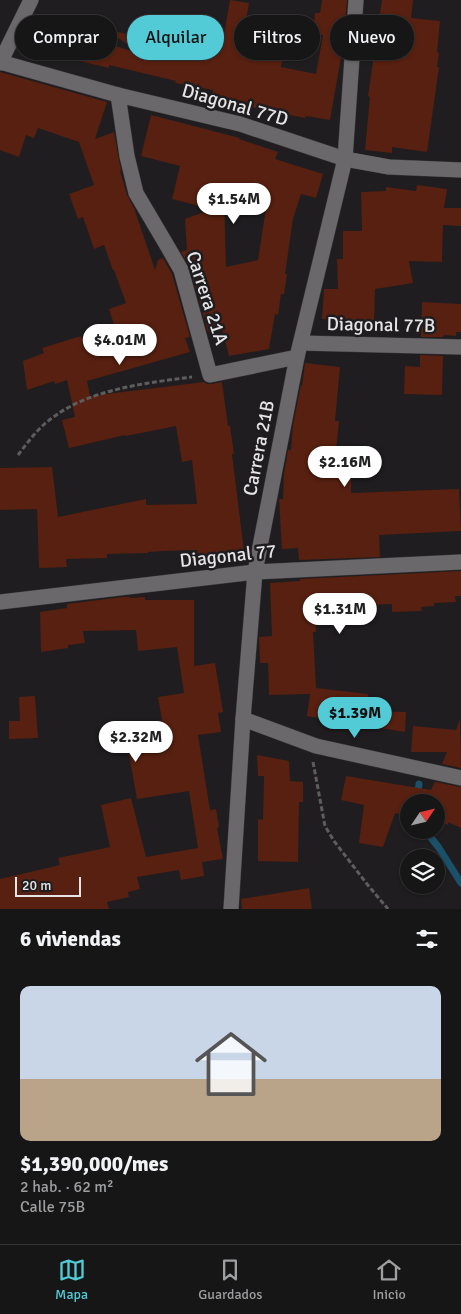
<!DOCTYPE html>
<html lang="es">
<meta charset="utf-8">
<style>
:root{--surface:#171617;--page:#201f20;--text:#f1f3f6;--muted:#9e9fa1;--line:#363536;--accent:#52cbd7}
body{margin:0;font-family:Signika,sans-serif;background:var(--page);color:var(--text);height:100vh;display:flex;flex-direction:column;font-size:19px;white-space:nowrap}
*{box-sizing:border-box;margin:0}
p{font-size:16px;color:var(--muted)}
.icon{flex:none;width:28px;height:28px;fill:none;stroke:currentColor;stroke-width:2;stroke-linecap:round;stroke-linejoin:round}
.map{position:relative;height:909px;overflow:hidden}
.details{display:flex;flex-direction:column;background:var(--surface);flex:1}
.details>*{flex:none}
.banner{position:absolute;left:15px;top:15px;width:431px;height:45px;display:flex;gap:10px}
.needle{width:32px;rotate:55deg}
.fabs{position:absolute;left:400px;top:794px;display:grid;gap:10px}
.fabs a{display:grid;place-items:center;width:45px;height:45px;border-radius:50%;background:var(--surface);box-shadow:0 1px 4px #0004,0 0 0 1px var(--line);font-size:25px}
.scale{position:absolute;left:15px;bottom:12px;width:66px;box-sizing:border-box;padding-left:5px;border:2px solid #e6e5e6;border-top:0;font-size:14px;line-height:18px;white-space:nowrap;color:#e6e5e6;-webkit-text-stroke:4px #1f1d1f;paint-order:stroke}
.price{position:absolute;translate:-50% -42px;padding:0 11px;border-radius:18px;background:#fff;color:#222;font-size:16px;line-height:32px;filter:drop-shadow(0 1px 2px #0008)}
.price::after{content:'';position:absolute;left:50%;top:30px;width:15px;height:11px;margin-left:-8px;background:inherit;clip-path:polygon(0 0,100% 0,50% 100%)}
.price.on{background:var(--accent);color:#111}
ul{padding:0;list-style:none}
li{display:grid;align-content:center;gap:10px;height:265px;padding:0 20px}
li span{display:grid;place-items:center;height:155px;border-radius:10px;color:#555}
li>.icon{margin-inline-start:auto}
span .icon{width:90px;height:90px;fill:#fffc;stroke-width:1}
li b{font-size:21px}
h2{display:flex;justify-content:space-between;align-items:center;height:60px;padding:0 20px;font-size:21px}
.chip{padding:0 18px;border-radius:22px;background:var(--surface);box-shadow:0 1px 4px #0004,0 0 0 1px var(--line);font-size:18px;line-height:45px}
.chip.on{background:var(--accent);color:#111}
.tabs{display:flex;justify-content:space-around;align-items:center;height:70px;border-top:1px solid var(--line);background:var(--surface);font-size:14px;color:var(--muted)}
.tabs a{display:grid;justify-items:center;gap:2px}
.tabs .on{color:var(--accent)}
.map>svg:first-child{display:block}
.lines{fill:none;stroke-linecap:round;stroke-linejoin:round}
.stream{stroke:#1a5068;stroke-width:7}
.building{fill:#572010;fill-rule:evenodd}
.minor-casing{stroke:#3a383a;stroke-width:16}
.path{stroke:#5e5d5e;stroke-width:3;stroke-dasharray:5 2.5;stroke-linecap:butt}
.minor{stroke:#6a686a;stroke-width:15}
.labels{text-anchor:middle;dominant-baseline:central;stroke-width:5;stroke-linejoin:round;paint-order:stroke}
.street-label{font-size:19px;fill:#e6e5e6;stroke:#1f1d1f}
</style>
<div class="map">
<svg width="461" height="909" viewBox="0 0 461 909">
<rect width="100%" height="100%" fill="#1f1d1f"/>
<g class="lines">
<!-- stream -->
<g class="stream">
<path d="M417,802L419,784"/>
<path d="M425,830L439,848L461,883"/>
</g>
</g>
<!-- building -->
<g class="building">
<path d="M230,0L249,3L241,47L283,55L281,67L316,74L323,35L313,34L315,13H320L322,0H347L343,46L330,120L306,116L305,118L242,105L243,101L212,95L213,90L175,83L176,81L109,65V68L20,47L22,40L31,21L142,54L109,32L110,30L151,40L157,18L183,25L181,33L223,40Z"/>
<path d="M382,0H413L411,18L440,21L437,52L439,53L437,67H439L427,152L392,147V153L365,150L370,97L368,96Z"/>
<path d="M0,72L107,102L95,139L114,132L121,171H120L127,195L134,208L155,270L158,260L163,258L172,274L190,337L185,338L190,352L87,381L90,396L204,382L207,384H211L222,382L228,426H230L234,454H232L244,551L198,557L197,550L163,551L148,552V553L107,554V558L66,559L67,567L39,568L37,509L0,510V468L52,467L58,517L146,499V505L197,504L192,460L182,462L176,426L126,436L125,435L69,448L62,420L75,417L67,380L55,384L54,381L27,390L23,361L44,353L42,348L81,336V338L116,331L109,309L126,303L114,270H113L104,245L94,249L83,217L78,219L69,194L94,185L79,142L38,128L34,138L26,135L19,157L0,150Z"/>
<path d="M151,115L240,138L239,139L278,152L275,159L323,174L316,198L301,194L293,219L285,274H287L284,294H281L278,315L275,314L269,349L229,356L222,329L208,332L190,268L181,252L187,250L185,219L212,209L172,199L180,166L141,156ZM224,196L236,200L237,197L266,208L258,260L226,267Z"/>
<path d="M417,185L447,189L444,208H461V226L443,225L442,262L409,261L413,283L375,289L374,322L322,319L324,289H338L337,259H343V231H362L361,192L386,191V187L416,191Z"/>
<path d="M422,302L461,304V332H456V336L444,335L443,337H421Z"/>
<path d="M420,355L443,356L442,395L404,394L405,366L420,367Z"/>
<path d="M305,363L340,367L335,421H339L336,451L352,452L351,493L459,489L461,531L379,535L380,557L299,560L298,548L282,549L279,499H283L284,474L288,450H291L293,425L301,385L302,386Z"/>
<path d="M461,571V596H455L456,602L434,603V606L421,607L422,611L392,612V604L343,606V610L315,612L316,632H313L316,688L368,694L367,711L406,712L405,732L307,716L310,694L269,695L268,663H260L259,639V637L272,636L270,583L300,581V579Z"/>
<path d="M123,597H130V598L145,597V600H194V666L215,663L223,712L218,713L221,732L198,735L210,810L216,809L219,827L217,828L223,859L202,862L204,876L181,880L179,870L137,877L140,889L128,892L129,897L107,902L109,909H0V879L60,865L58,858L110,847L101,805L131,798L146,857L198,848L189,791L137,799L129,754L151,750L148,728L163,726L158,697L184,693L177,647L138,651L136,630L83,631L85,643L68,645V648L41,652L40,612L67,608V604Z"/>
<path d="M35,696L38,738L9,739V721H20L19,697Z"/>
<path d="M460,719L461,768L442,764L447,752H411L413,726L456,730Z"/>
<path d="M257,755L289,761L290,781L303,782V802H299L298,862L258,861V819L263,820L264,776H258Z"/>
<path d="M346,776L431,790L435,782L461,787V828L448,822V825L436,820V802H409V816L395,813L383,847L359,843L364,805L341,800Z"/>
<path d="M309,888L312,909H242L241,899Z"/>
</g>
<g class="lines">
<!-- minor casing -->
<g class="minor-casing">
<g id="minor">
<path d="M0,62L118,95L240,124L345,159L389,167L461,170"/>
<path d="M0,63L31,0"/>
<path d="M118,95L127,156L136,193L169,249L181,270L210,375L297,357"/>
<path d="M301,343L461,347"/>
<path d="M0,602L255,572L461,562"/>
<path d="M243,719L316,746L461,778"/>
<path d="M231,909L243,719L255,572L297,357L345,159L356,0"/>
</g>
</g>
<!-- path -->
<g class="path">
<path d="M18,455C28,442 38,428 52,418C90,389 146,383 192,377"/>
<path d="M313,762L325,826L334,841L367,884L388,909"/>
</g>
<!-- minor -->
<use href="#minor" class="minor"/>
</g>
<g class="labels">
<!-- street labels -->
<g class="street-label">
<text transform="translate(235 105) rotate(16)">Diagonal 77D</text>
<text transform="translate(207 298) rotate(72)">Carrera 21A</text>
<text transform="translate(381 325) rotate(1)">Diagonal 77B</text>
<text transform="translate(259 448) rotate(-79)">Carrera 21B</text>
<text transform="translate(228 556) rotate(-6)">Diagonal 77</text>
</g>
</g>
</svg>
<div class="fabs">
<a><svg class="needle" viewBox="-14 -14 28 28"><path d="M0-13l5 13h-10z" fill="#e53935"/><path d="M0 13l5-13h-10z" fill="#9e9fa1"/></svg></a>
<a><svg class="icon" aria-label="layers" viewBox="0 0 24 24"><path d="M12 4l9 5-9 5-9-5zM3 14l9 5 9-5"/></svg></a>
</div>
<div class="scale">20 m</div>
<b class="price" style="left:234px;top:225px">$1.54M</b>
<b class="price" style="left:120px;top:366px">$4.01M</b>
<b class="price" style="left:345px;top:488px">$2.16M</b>
<b class="price" style="left:340px;top:635px">$1.31M</b>
<b class="price on" style="left:355px;top:739px">$1.39M</b>
<b class="price" style="left:136px;top:763px">$2.32M</b>
<div class="banner">
<a class="chip">Comprar</a>
<a class="chip on">Alquilar</a>
<a class="chip">Filtros</a>
<a class="chip">Nuevo</a>
</div>
</div>
<section class="details">
<h2>6 viviendas<svg class="icon" aria-label="filters" viewBox="0 0 24 24"><path d="M4 7h16M4 17h16"/><circle cx="9" cy="7" r="2"/><circle cx="15" cy="17" r="2"/></svg></h2>
<ul>
<li><span style="background:linear-gradient(#c9d6e8 60%,#b9a48a 0)"><svg class="icon" aria-label="home" viewBox="0 0 24 24"><path d="M3 11l9-7 9 7M6 9v11h12V9"/></svg></span><div><b>$1,390,000/mes</b><p>2 hab. · 62 m²</p><p>Calle 75B</p></div></li>
</ul>
</section>
<nav class="tabs">
<a class="on"><svg class="icon" aria-label="map" viewBox="0 0 24 24"><path d="M3 6l6-2 6 2 6-2v14l-6 2-6-2-6 2zM9 4v14M15 6v14"/></svg>Mapa</a>
<a><svg class="icon" aria-label="saved" viewBox="0 0 24 24"><path d="M7 4h10v16l-5-4-5 4z"/></svg>Guardados</a>
<a><svg class="icon" aria-label="home" viewBox="0 0 24 24"><path d="M3 11l9-7 9 7M6 9v11h12V9"/></svg>Inicio</a>
</nav>
